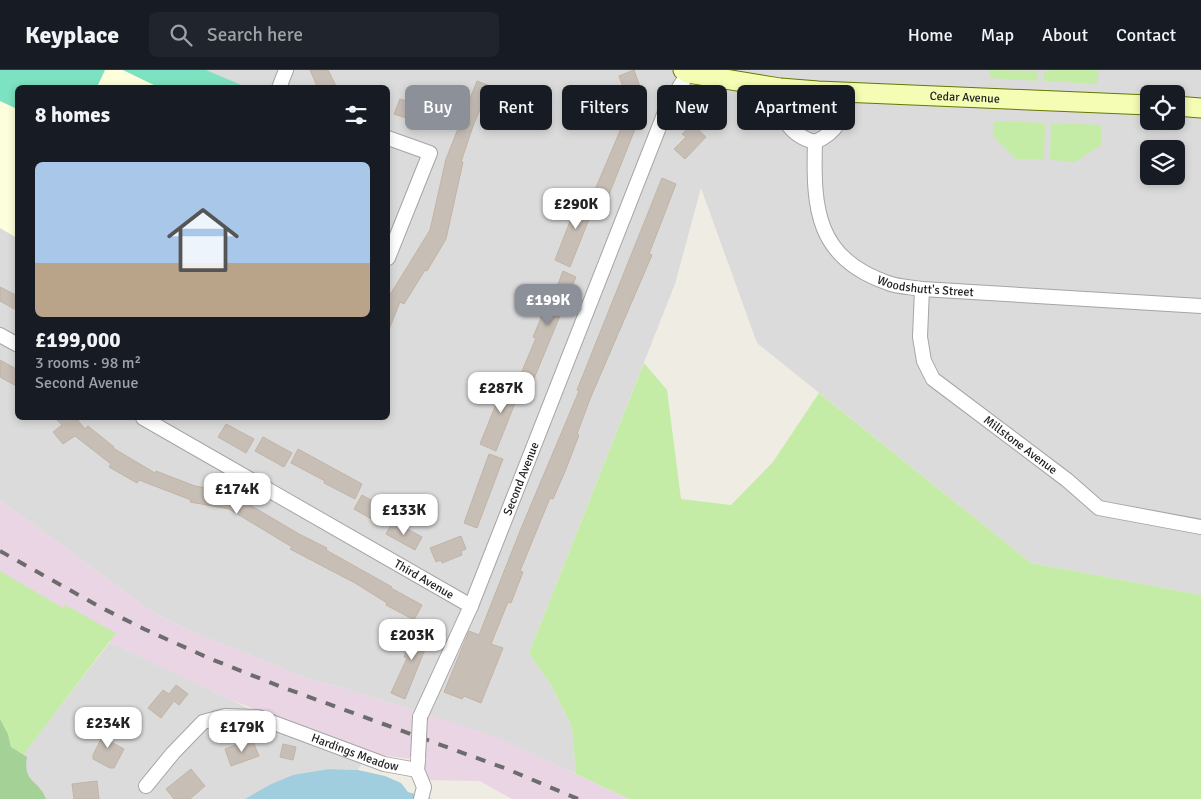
<!DOCTYPE html>
<meta charset="utf-8">
<style>
:root{--surface:#171b24;--page:#20242c;--text:#f1f3f6;--muted:#9ea1a6;--line:#363941;--accent:#8c9099}
body{margin:0;font-family:Signika,sans-serif;background:var(--page);color:var(--text);height:100vh;display:flex;flex-direction:column;font-size:19px;white-space:nowrap}
*{box-sizing:border-box;margin:0}
p{font-size:16px;color:var(--muted)}
.icon{flex:none;width:28px;height:28px;fill:none;stroke:currentColor;stroke-width:2;stroke-linecap:round;stroke-linejoin:round}
.map{position:relative;flex:1;overflow:hidden}
.panel{position:absolute;left:15px;top:15px;width:375px;height:335px;display:flex;flex-direction:column;background:var(--surface);border-radius:8px;box-shadow:0 2px 8px #0003}
.panel>*{flex:none}
.top-card{position:absolute;left:405px;top:15px;width:475px;height:45px;display:flex;gap:10px}
.controls{position:absolute;left:1140px;top:15px;display:grid;gap:10px}
.controls a{display:grid;place-items:center;width:45px;height:45px;border-radius:8px;background:var(--surface);box-shadow:0 2px 8px #0003;font-size:25px}
.price{position:absolute;translate:-50% -42px;padding:0 11px;border-radius:10px;background:#fff;color:#222;font-size:16px;line-height:32px;filter:drop-shadow(0 1px 2px #0008)}
.price::after{content:'';position:absolute;left:50%;top:30px;width:15px;height:11px;margin-left:-8px;background:inherit;clip-path:polygon(0 0,100% 0,50% 100%)}
.price.selected{background:var(--accent);color:#fff}
ul{padding:0;list-style:none}
li{display:grid;align-content:center;gap:10px;height:265px;padding:0 20px}
li+li{border-top:1px solid var(--line)}
li span{display:grid;place-items:center;height:155px;border-radius:8px;color:#555}
li>.icon{margin-inline-start:auto}
span .icon{width:90px;height:90px;fill:#fffc;stroke-width:1}
li b{font-size:21px}
h2{display:flex;justify-content:space-between;align-items:center;height:60px;padding:0 20px;font-size:21px}
.chip{padding:0 18px;border-radius:8px;background:var(--surface);box-shadow:0 2px 8px #0003;font-size:18px;line-height:45px}
.chip.selected{background:var(--accent);color:#fff}
header{display:flex;align-items:center;gap:30px;box-sizing:border-box;height:70px;padding:0 25px;background:var(--surface);border-bottom:1px solid var(--line)}
header strong{font-size:24px}
nav{display:flex;gap:28px;margin-inline-start:auto;font-size:18px}
.search{width:350px;height:45px;background:var(--page);display:flex;align-items:center;gap:12px;box-sizing:border-box;padding:0 18px;border-radius:8px;color:var(--muted);font-size:19px}
.map>svg:first-child{display:block}
.residential{fill:#dcdbdb;fill-rule:evenodd}
.industrial{fill:#e9d5e4}
.education{fill:#fdffdc}
.grass{fill:#c5eca6}
.forest{fill:#a4d196}
.pitch{fill:#7de2c1}
.water{fill:#a1cedf}
.building{fill:#c7bfb6;stroke:#c2b3a5}
.lines{fill:none;stroke-linecap:round;stroke-linejoin:round}
.street-casing{stroke:#a5a5a5;stroke-width:16}
.secondary-casing{stroke:#657900;stroke-width:21}
.street{stroke:#fff;stroke-width:14}
.secondary{stroke:#f5fcb4;stroke-width:19}
.rail{stroke:#6c6c6c;stroke-width:4;stroke-dasharray:10 10;stroke-linecap:butt}
.street-bridge-casing{stroke:#a5a5a5;stroke-width:16;stroke-linecap:butt}
.street-bridge{stroke:#fff;stroke-width:14}
.labels{text-anchor:middle;dominant-baseline:central;stroke-width:4;stroke-linejoin:round;paint-order:stroke}
.street-label{font-size:12px;fill:#1e1e1e;stroke:#fff}
</style>
<header>
<strong>Keyplace</strong>
<div class="search"><svg class="icon" aria-label="search" viewBox="0 0 24 24"><circle cx="10" cy="10" r="6"/><path d="M15 15l6 6"/></svg>Search here</div>
<nav><a>Home</a><a>Map</a><a>About</a><a>Contact</a></nav>
</header>
<div class="map">
<svg width="1201" height="729" viewBox="0 0 1201 729">
<rect width="100%" height="100%" fill="#efece3"/>
<!-- residential -->
<g class="residential">
<path d="M0,0H1201V525L1031,493L757,273L701,118L675,214L529,583L551,615L572,657L576,704L495,667L337,616L309,609L186,559L154,543L0,430ZM18,18H388V348H18ZM1149,24H1176V51H1149ZM1149,79H1176V106H1149Z"/>
<path d="M110,572L231,630L362,693L358,700L329,699L269,715L245,729H31L17,692Z"/>
</g>
<!-- industrial -->
<path class="industrial" d="M0,430L154,543L186,559L309,609L337,616L496,667L629,729H512L480,711L426,710L424,691L382,685L355,677L231,630L197,614L110,572L0,515Z"/>
<!-- education -->
<path class="education" d="M0,0H123L160,17L18,18L17,168L0,158Z"/>
<!-- grass -->
<g class="grass">
<path d="M989,0L1038,1V11L990,8Z"/>
<path d="M1051,0H1098V14L1044,11V2Z"/>
<path d="M994,51L1045,53L1044,89H1016L993,66Z"/>
<path d="M1051,53L1102,55L1101,75L1075,92L1050,90Z"/>
<path d="M644,293L667,320L681,429L731,435L773,392L819,323L1031,493L1201,525V729H629L576,704L572,657L551,615L529,583Z"/>
<path d="M0,501L63,538L65,535L116,563L23,685L11,677L8,664L0,649Z"/>
</g>
<!-- forest -->
<path class="forest" d="M0,649L8,664L11,677L27,687C22,713 40,710 46,729H0Z"/>
<!-- pitch -->
<g class="pitch">
<path d="M0,0H105L97,17L18,18L17,39L0,31Z"/>
<path d="M123,0H206L246,17H158Z"/>
</g>
<!-- water -->
<path class="water" d="M329,699L358,700L385,706L401,713L408,722L432,729H245L269,715L293,705Z"/>
<!-- building -->
<g class="building">
<path d="M310,0H328L337,18H318Z"/>
<path d="M634,0L645,31L630,36L619,6Z"/>
<path d="M477,11L490,16L473,56L461,92H463L446,169L427,201L425,200L404,234L400,232L388,262V228L430,160L446,89Z"/>
<path d="M400,29L430,39L425,54L394,44Z"/>
<path d="M623,54L635,59L608,127L594,122Z"/>
<path d="M692,54L706,67L685,89L674,79L686,67L682,64Z"/>
<path d="M662,108L676,114L649,184L652,185L590,329L577,364L579,365L566,399L553,429L550,428L520,501L523,502L511,533L508,532L491,574L503,578L481,633L464,626L462,629L444,622L469,561L479,565L520,461L579,321L577,320Z"/>
<path d="M581,123L597,129L570,197L555,190Z"/>
<path d="M563,201L576,207L533,311L520,306L536,268L533,267L546,236L549,238Z"/>
<path d="M0,217L18,226V241L0,231Z"/>
<path d="M0,290L18,300V317L0,307Z"/>
<path d="M507,307L523,313L496,381L480,374Z"/>
<path d="M55,348H76L85,359L88,356L114,377L113,378L155,403L156,401L195,416L228,422L299,464L327,478L326,480L392,517L391,518L422,535L414,550L386,535L387,533L355,513L290,479L292,477L229,439L190,432L191,430L139,410L137,413L109,397L111,394L75,366L63,374L53,362L62,355Z"/>
<path d="M226,354L254,369L246,383L218,367Z"/>
<path d="M263,367L292,383L284,397L255,381Z"/>
<path d="M298,379L362,414L355,429L324,413L325,411L291,393Z"/>
<path d="M489,384L503,389L477,458L464,453Z"/>
<path d="M362,425L392,442L384,456L354,439Z"/>
<path d="M393,451L422,467L415,480L386,464Z"/>
<path d="M461,466L466,479L461,481L462,485L442,493L441,490L436,492L430,478Z"/>
<path d="M416,556L432,562L405,629L391,623L407,588L404,587Z"/>
<path d="M176,615L188,624L179,635L174,631L161,648L148,638L163,620L169,624Z"/>
<path d="M109,653L119,659L111,672L124,679L114,698H110L93,689V685Z"/>
<path d="M252,669L259,686L231,696L225,679Z"/>
<path d="M283,674L296,677L293,690L280,687Z"/>
<path d="M191,699L205,716L190,729H174L166,719Z"/>
<path d="M97,711L99,729H74L72,714Z"/>
</g>
<g class="lines">
<!-- street casing -->
<g class="street-casing">
<g id="street">
<path d="M279,18L286,0"/>
<path d="M780,18C778,45 788,65 815,72"/>
<path id="s1" d="M846,23C844,47 838,62 815,72C813,139 816,188 888,213C898,217 911,217 922,219L1201,236"/>
<path d="M388,68L430,83L388,188"/>
<path id="s2" d="M922,219L920,267L924,291L933,309L1067,410L1099,438L1201,457"/>
<path d="M0,265L18,275"/>
<path id="s3" d="M143,348L471,536"/>
<path id="s4" d="M420,647L471,536L667,37L690,0"/>
<path d="M418,691L417,700L424,717L421,729"/>
<path id="s5" d="M146,716L173,683L203,652L225,646L258,647L384,694L417,700"/>
</g>
</g>
<!-- secondary casing -->
<g class="secondary-casing">
<g id="secondary">
<path id="s6" d="M683,0L688,3L780,18L818,21L1149,35"/>
<path d="M1176,36L1201,38"/>
</g>
</g>
<!-- street -->
<use href="#street" class="street"/>
<!-- secondary -->
<use href="#secondary" class="secondary"/>
<!-- rail -->
<path class="rail" d="M0,481L102,538L144,559L211,589L279,616L507,699L578,729"/>
<!-- street-bridge casing -->
<g class="street-bridge-casing">
<path id="street-bridge" d="M418,688L420,647"/>
</g>
<!-- street-bridge -->
<use href="#street-bridge" class="street-bridge"/>
</g>
<g class="labels">
<!-- street labels -->
<g class="street-label">
<text stroke="none"><textPath href="#s6" startOffset="284">Cedar Avenue</textPath></text>
<text stroke="none"><textPath href="#s1" startOffset="274">Woodshutt's Street</textPath></text>
<text stroke="none"><textPath href="#s2" startOffset="202">Millstone Avenue</textPath></text>
<text stroke="none"><textPath href="#s4" startOffset="259">Second Avenue</textPath></text>
<text stroke="none"><textPath href="#s3" startOffset="324">Third Avenue</textPath></text>
<text stroke="none"><textPath href="#s5" startOffset="245">Hardings Meadow</textPath></text>
</g>
</g>
</svg>
<div class="controls">
<a><svg class="icon" aria-label="locate" viewBox="0 0 24 24"><circle cx="12" cy="12" r="6"/><path d="M12 2v4M12 18v4M2 12h4M18 12h4"/></svg></a>
<a><svg class="icon" aria-label="layers" viewBox="0 0 24 24"><path d="M12 4l9 5-9 5-9-5zM3 14l9 5 9-5"/></svg></a>
</div>
<b class="price" style="left:576px;top:160px">£290K</b>
<b class="price selected" style="left:548px;top:256px">£199K</b>
<b class="price" style="left:501px;top:344px">£287K</b>
<b class="price" style="left:237px;top:445px">£174K</b>
<b class="price" style="left:404px;top:466px">£133K</b>
<b class="price" style="left:412px;top:591px">£203K</b>
<b class="price" style="left:108px;top:679px">£234K</b>
<b class="price" style="left:242px;top:683px">£179K</b>
<div class="top-card">
<a class="chip selected">Buy</a>
<a class="chip">Rent</a>
<a class="chip">Filters</a>
<a class="chip">New</a>
<a class="chip">Apartment</a>
</div>
<section class="panel">
<h2>8 homes<svg class="icon" aria-label="filters" viewBox="0 0 24 24"><path d="M4 7h16M4 17h16"/><circle cx="9" cy="7" r="2"/><circle cx="15" cy="17" r="2"/></svg></h2>
<ul>
<li><span style="background:linear-gradient(#a9c7e8 65%,#b9a48a 0)"><svg class="icon" aria-label="home" viewBox="0 0 24 24"><path d="M3 11l9-7 9 7M6 9v11h12V9"/></svg></span><div><b>£199,000</b><p>3 rooms · 98 m²</p><p>Second Avenue</p></div></li>
</ul>
</section>
</div>
